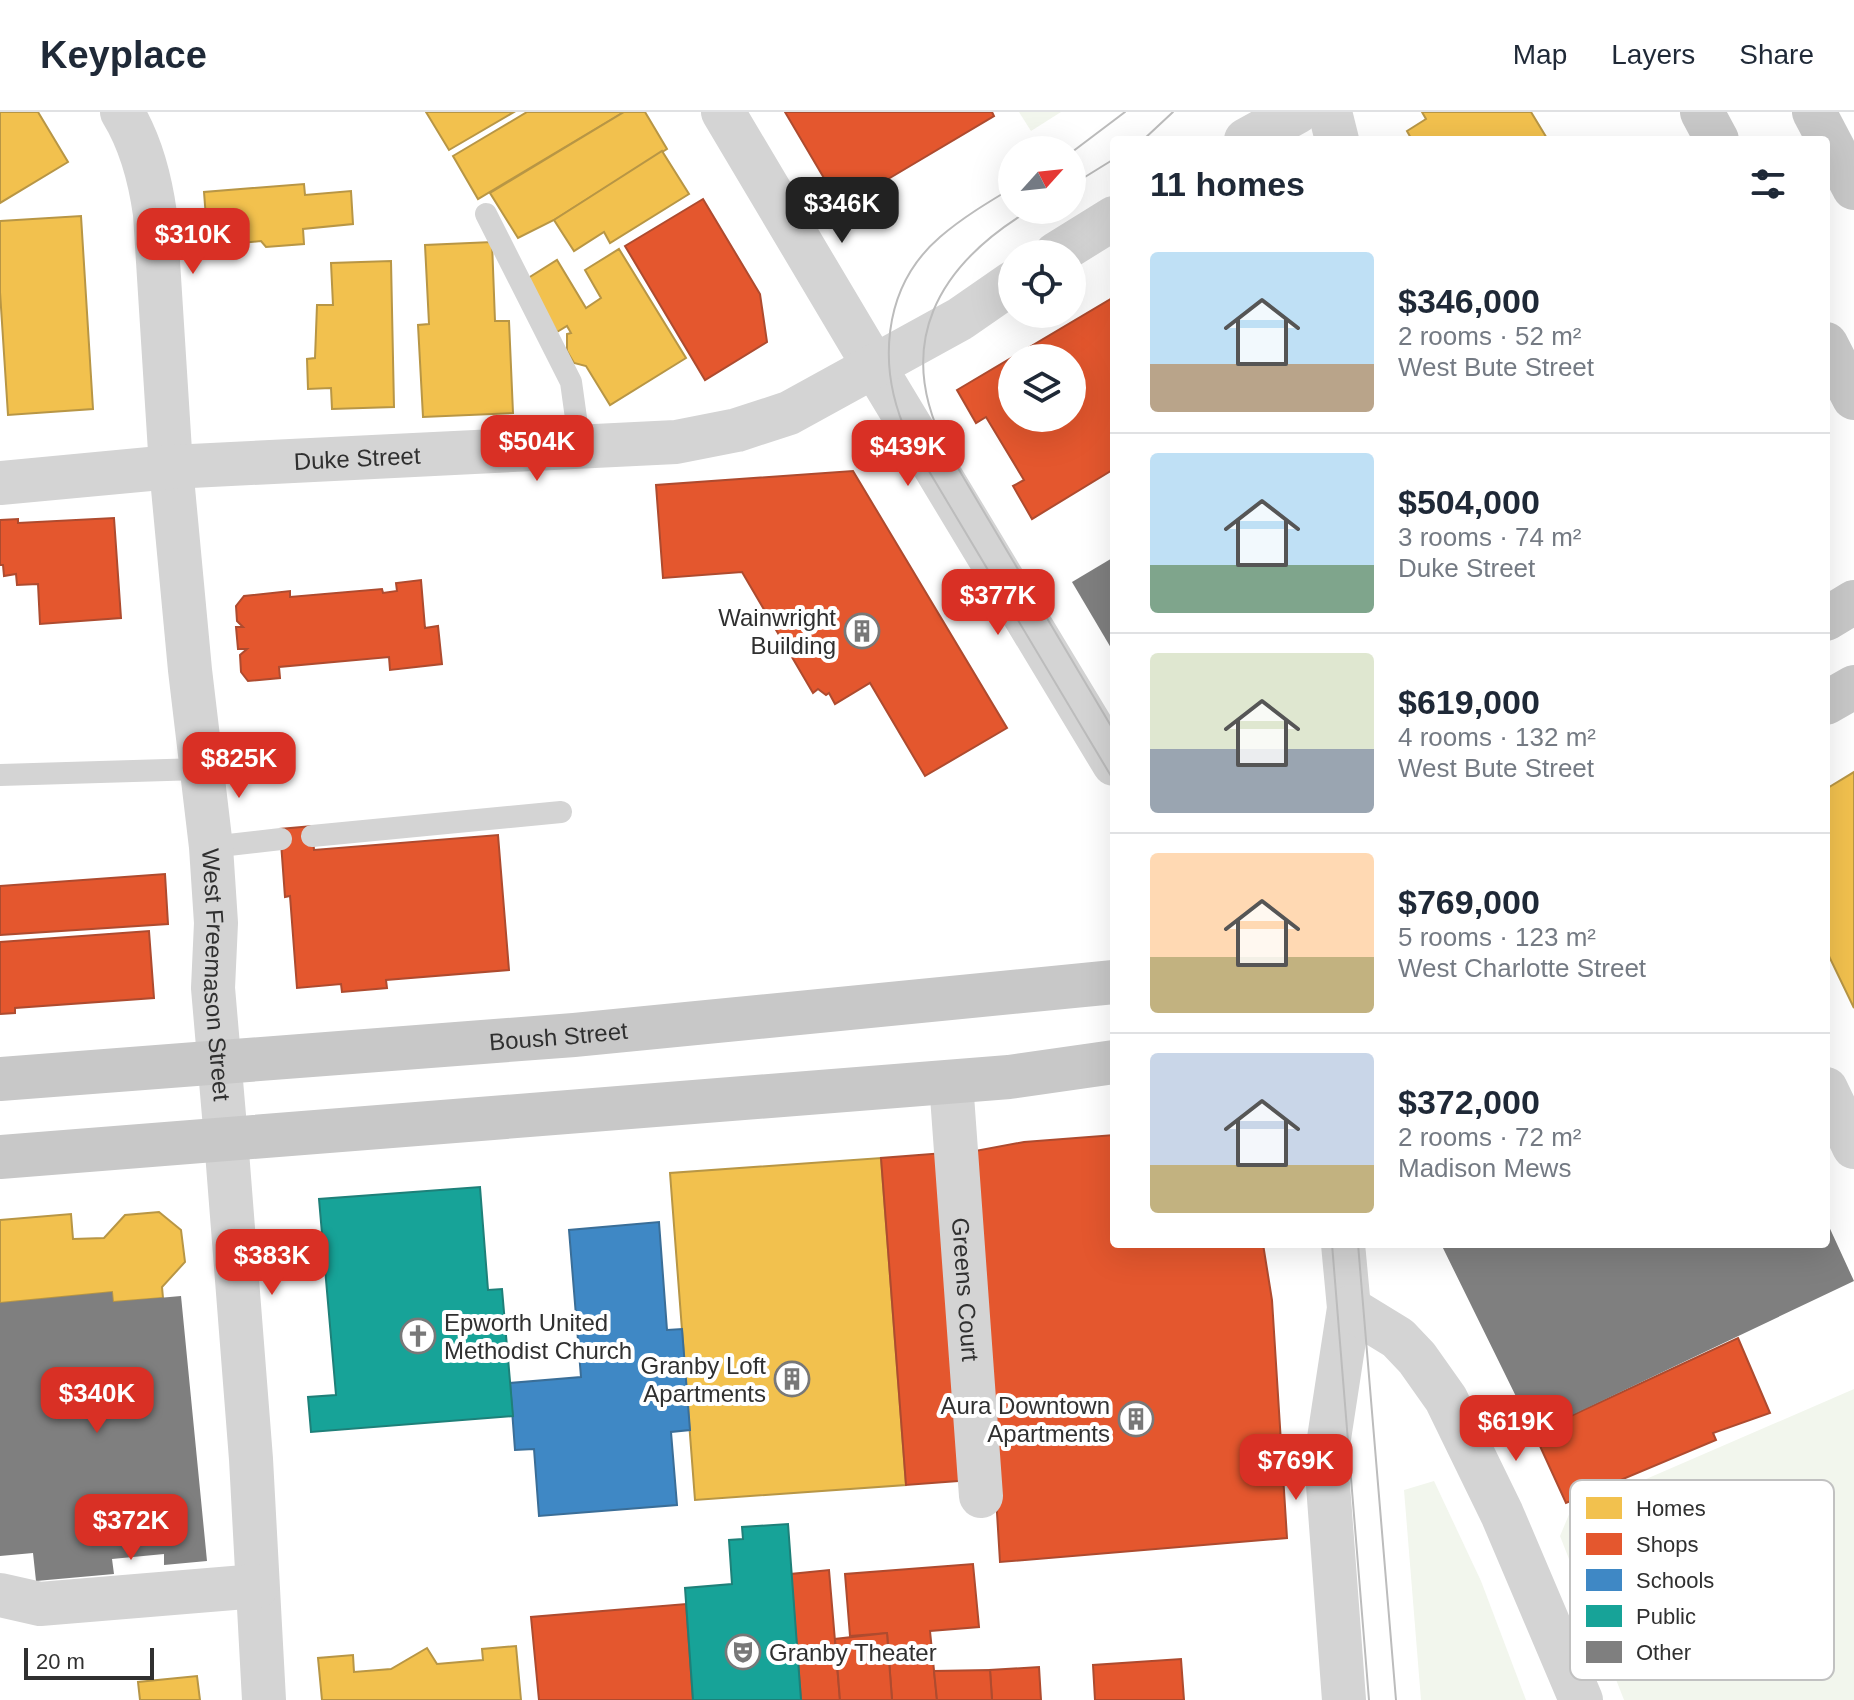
<!DOCTYPE html>
<meta charset="utf-8">
<style>
:root{--surface:#fff;--page:#f6f6f7;--text:#1f2937;--muted:#747a83;--line:#e0e1e3;--accent:#d93025}
body{margin:0;font-family:Arial,sans-serif;background:var(--page);color:var(--text);height:100vh;display:flex;flex-direction:column;font-size:30px;white-space:nowrap}
*{box-sizing:border-box;margin:0}
p{font-size:26px;color:var(--muted)}
.icon{flex:none;width:44px;height:44px;fill:none;stroke:currentColor;stroke-width:2;stroke-linecap:round;stroke-linejoin:round}
.map{position:relative;flex:1;overflow:hidden}
.side{position:absolute;left:1110px;top:24px;width:720px;height:1112px;display:flex;flex-direction:column;background:var(--surface);border-radius:8px;box-shadow:0 8px 32px #0002}
.side>*{flex:none}
.needle{width:52px;rotate:63deg}
.fabs{position:absolute;left:998px;top:24px;display:grid;gap:16px}
.fabs a{display:grid;place-items:center;width:88px;height:88px;border-radius:50%;background:var(--surface);box-shadow:0 8px 32px #0002;font-size:40px}
.scale{position:absolute;left:24px;bottom:20px;width:130px;box-sizing:border-box;padding-left:8px;border:4px solid #303030;border-top:0;font-size:22px;line-height:28px;white-space:nowrap;color:#303030;-webkit-text-stroke:6px #fff;paint-order:stroke}
.price{position:absolute;translate:-50% -68px;padding:0 18px;border-radius:16px;background:var(--accent);color:#fff;font-size:26px;line-height:52px;filter:drop-shadow(0 2px 4px #0008)}
.price::after{content:'';position:absolute;left:50%;top:48px;width:24px;height:18px;margin-left:-12px;background:inherit;clip-path:polygon(0 0,100% 0,50% 100%)}
.price.active{background:#222;color:#fff}
ul{padding:0;list-style:none}
li{display:flex;align-items:center;gap:24px;height:200px;padding:0 40px}
li+li{border-top:2px solid var(--line)}
li span{display:grid;place-items:center;flex:none;width:224px;height:160px;border-radius:8px;color:#555}
li>.icon{margin-inline-start:auto}
span .icon{width:96px;height:96px;fill:#fffc;stroke-width:1}
li b{font-size:34px}
h2{display:flex;justify-content:space-between;align-items:center;height:96px;padding:0 40px;font-size:34px}
header{display:flex;align-items:center;gap:48px;box-sizing:border-box;height:112px;padding:0 40px;background:var(--surface);border-bottom:2px solid var(--line)}
header strong{font-size:38px}
nav{display:flex;gap:44px;margin-inline-start:auto;font-size:28px}
.map>svg:first-child{display:block}
.green{fill:#f2f6ed}
.homes{fill:#f2c14e;stroke:#b89645;stroke-width:2}
.shops{fill:#e4572e;stroke:#ae4b2f;stroke-width:2;fill-rule:evenodd}
.schools{fill:#3f88c5;stroke:#3a6e98;stroke-width:2}
.public{fill:#17a398;stroke:#1e8079;stroke-width:2}
.building{fill:#7f7f7f}
.lines{fill:none;stroke-linecap:round;stroke-linejoin:round}
.service{stroke:#d4d4d4;stroke-width:22}
.minor{stroke:#d4d4d4;stroke-width:44}
.tertiary{stroke:#d4d4d4;stroke-width:44}
.primary{stroke:#c8c8c8;stroke-width:44}
.tram{stroke:#bcbcbc;stroke-width:2}
.labels{text-anchor:middle;dominant-baseline:central;stroke-width:8;stroke-linejoin:round;paint-order:stroke}
.street-label{font-size:24px;fill:#303030;stroke:#fff}
.poi-label{font-size:24px;fill:#303030;stroke:#fff;text-anchor:end}
.key{fill:#fff;stroke:#c1c1c1;stroke-width:2}
.key-label{font-size:22px;fill:#303030}
</style>
<header>
<strong>Keyplace</strong>
<nav><a>Map</a><a>Layers</a><a>Share</a></nav>
</header>
<div class="map">
<svg width="1854" height="1588" viewBox="0 0 1854 1588">
<rect width="100%" height="100%" fill="#fff"/>
<!-- green -->
<g class="green">
<path d="M1019,0H1061L1031,19Z"/>
<path d="M1854,1277V1588H1624L1560,1424L1570,1400Z"/>
<path d="M1434,1369L1481,1469L1526,1588H1421L1404,1378Z"/>
</g>
<!-- homes -->
<g class="homes">
<path d="M0,0H38L68,50L0,91Z"/>
<path d="M426,0H514L449,38Z"/>
<path d="M527,0H624L478,87L453,44Z"/>
<path d="M624,0H645L667,37L554,108L518,126L490,81Z"/>
<path d="M1422,0H1531L1548,28H1412L1407,19L1426,7Z"/>
<path d="M662,39L689,82L610,131L604,120L574,139L554,108Z"/>
<path d="M304,72L305,83L351,79L353,112L303,117L304,132L266,135L261,129L211,134L210,128L200,124L198,112L206,106L204,80Z"/>
<path d="M81,104L93,297L8,303L0,180V109Z"/>
<path d="M492,130L495,209H509L513,301L423,305L418,213L429,212L425,133Z"/>
<path d="M619,137L686,246L610,293L586,254L574,251L567,239V222L571,221L567,214L557,220L525,168L557,148L586,196L601,186L585,158Z"/>
<path d="M391,149L394,295L332,297L331,276L308,277L307,247L315,246L317,193H333L331,151Z"/>
<path d="M1854,660V896L1826,838V677Z"/>
<path d="M881,1046L906,1373L695,1388L670,1061Z"/>
<path d="M159,1100L181,1118L185,1150L162,1175L163,1186L113,1190L112,1180L0,1191V1108L71,1102L73,1127L104,1126L125,1103Z"/>
<path d="M516,1534L521,1588H322L318,1546L353,1543L354,1560L391,1557L427,1536L437,1552L483,1548L482,1537Z"/>
<path d="M197,1564L200,1588H140L138,1570Z"/>
</g>
<!-- shops -->
<g class="shops">
<path d="M785,0H992L994,4L841,95Z"/>
<path d="M703,87L760,182L767,230L705,268L625,134Z"/>
<path d="M1114,185V357L1032,407L1013,374L1024,368L986,305L976,311L957,278ZM1012,246H1072V306H1012Z"/>
<path d="M853,359L1007,616L925,664L870,571L835,592L829,581L826,583L818,577L813,581L742,460L663,466L656,373Z"/>
<path d="M114,406L121,506L40,512L38,472L17,473L16,462L4,464L3,453H0V408L18,407V411Z"/>
<path d="M421,468L425,516L438,514L442,552L390,558L389,545L279,555L280,566L248,569L241,560L240,543L247,537H238L236,515H243L237,509L236,494L244,484L290,479V485L382,477L383,481L397,479L396,471Z"/>
<path d="M312,714L314,738L498,723L509,858L386,868L387,876L342,880L341,872L297,876L290,784L285,785L280,717Z"/>
<path d="M165,762L168,812L0,823V774Z"/>
<path d="M149,819L154,886L15,896V901L0,902V830Z"/>
<path d="M1114,1023V1132H1263L1272,1188L1287,1426L1000,1450L975,1039L1024,1030Z"/>
<path d="M944,1041L971,1368L906,1373L881,1046Z"/>
<path d="M1738,1226L1770,1301L1713,1321L1716,1328L1566,1391L1534,1321Z"/>
<path d="M973,1452L979,1515L930,1519L937,1588H892L887,1521L850,1524L845,1462Z"/>
<path d="M829,1458L840,1588H801L791,1462Z"/>
<path d="M686,1492L693,1588H539L531,1505Z"/>
<path d="M887,1521L892,1588H840L835,1527Z"/>
<path d="M1181,1547L1184,1588H1095L1093,1553Z"/>
<path d="M1039,1555L1041,1588H992L990,1558Z"/>
<path d="M990,1558L992,1588H937L934,1559Z"/>
</g>
<!-- schools -->
<path class="schools" d="M659,1110L667,1218L682,1217L690,1318L671,1320L677,1393L539,1404L534,1337L515,1338L510,1271L581,1265L569,1118Z"/>
<!-- public -->
<g class="public">
<path d="M480,1075L488,1178L502,1177L513,1304L311,1320L308,1285L336,1283L319,1087Z"/>
<path d="M788,1412L801,1588H693L685,1476L732,1472L729,1428L743,1427L742,1415Z"/>
</g>
<!-- building -->
<g class="building">
<path d="M1114,445V541L1072,470Z"/>
<path d="M1826,1108L1854,1169L1534,1321L1441,1132H1826Z"/>
<path d="M112,1180L113,1190L181,1184L207,1449L164,1453V1442L112,1447L114,1462L36,1469L33,1441L0,1444V1191Z"/>
</g>
<g class="lines">
<!-- service -->
<g class="service">
<path d="M486,102L571,270L580,335"/>
<path d="M0,663L200,657"/>
<path d="M312,724L561,700"/>
<path d="M211,735L281,727"/>
</g>
<!-- minor -->
<g class="minor">
<path d="M122,0C141,31 150,66 155,102L171,355"/>
<path d="M723,0L874,254"/>
<path d="M1330,0L1337,28"/>
<path id="s1" d="M951,970L981,1384"/>
<path d="M1826,977L1854,1035"/>
<path d="M226,1027L251,1347L264,1588"/>
<path d="M0,1483L40,1492L257,1474"/>
</g>
<!-- tertiary -->
<g class="tertiary">
<path d="M1246,28L1297,0"/>
<path d="M1056,142L1114,106"/>
<path d="M874,254L1114,652"/>
<path id="s2" d="M171,355L190,558L211,735L216,811L213,876L226,1027"/>
<path id="s3" d="M0,371L171,355L676,330L737,318L789,301L960,207L1012,171"/>
<path d="M1343,1132L1349,1196L1326,1346L1344,1588"/>
<path d="M1349,1196L1398,1226L1417,1246L1446,1287L1502,1402L1581,1588"/>
</g>
<!-- primary -->
<g class="primary">
<path d="M1702,0L1717,28"/>
<path d="M1814,0L1854,76"/>
<path d="M1826,232L1854,286"/>
<path d="M1826,507L1854,490"/>
<path d="M1826,591L1854,575"/>
<path id="s4" d="M0,967L574,923L1114,870"/>
<path d="M0,1045L1009,965L1114,950"/>
</g>
<!-- tram -->
<g class="tram">
<path d="M1143,28L1173,0"/>
<path d="M1072,40L1125,0"/>
<path d="M1072,73L1114,47"/>
<path d="M1012,76C987,91 962,106 940,125C881,176 877,257 908,324L1114,669"/>
<path d="M1030,98C937,154 893,232 946,336L1114,619"/>
<path d="M1332,1132L1369,1588"/>
<path d="M1358,1132L1396,1588"/>
</g>
</g>
<!-- icons -->
<defs>
<g id="building-ring" transform="scale(1.8)"><circle r="9.5" fill="#fff" stroke="#787878" stroke-width="1.5"/><path d="M-4-6H4V6H1V3H-1V6H-4ZM-2.5-4.3h1.7v1.8h-1.7ZM.8-4.3h1.7v1.8H.8ZM-2.5-1h1.7V.8h-1.7ZM.8-1h1.7V.8H.8Z" fill="#787878"/></g>
<g id="church-ring" transform="scale(1.8)"><circle r="9.5" fill="#fff" stroke="#787878" stroke-width="1.5"/><path d="M-1.2-6h2.4v3.5h3.3v2.4h-3.3V6h-2.4V-.1h-3.3v-2.4h3.3Z" fill="#787878"/></g>
<g id="theatre-ring" transform="scale(1.8)"><circle r="9.5" fill="#fff" stroke="#787878" stroke-width="1.5"/><path d="M-5-5.5Q0-4 5-5.5V0Q5 5 0 6Q-5 5-5 0ZM-3.3-2.5H-1v1.5H-3.3ZM1-2.5H3.3v1.5H1ZM-2.8 1Q0 5.5 2.8 1Z" fill="#787878"/></g>
</defs>
<g fill-rule="evenodd">
<use href="#building-ring" x="862" y="519"/>
<use href="#church-ring" x="418" y="1224"/>
<use href="#building-ring" x="792" y="1267"/>
<use href="#building-ring" x="1136" y="1307"/>
<use href="#theatre-ring" x="743" y="1540"/>
</g>
<g class="labels">
<!-- street labels -->
<g class="street-label">
<text stroke="none"><textPath href="#s3" startOffset="358">Duke Street</textPath></text>
<text stroke="none"><textPath href="#s2" startOffset="510">West Freemason Street</textPath></text>
<text stroke="none"><textPath href="#s4" startOffset="560">Boush Street</textPath></text>
<text stroke="none"><textPath href="#s1" startOffset="208">Greens Court</textPath></text>
</g>
<!-- poi labels -->
<g class="poi-label">
<text x="836" y="505">Wainwright<tspan x="836" dy="28">Building</tspan></text>
<text x="444" y="1210" text-anchor="start">Epworth United<tspan x="444" dy="28">Methodist Church</tspan></text>
<text x="766" y="1253">Granby Loft<tspan x="766" dy="28">Apartments</tspan></text>
<text x="1110" y="1293">Aura Downtown<tspan x="1110" dy="28">Apartments</tspan></text>
<text x="769" y="1540" text-anchor="start">Granby Theater</text>
</g>
</g>
<!-- legend -->
<rect x="1570" y="1368" width="264" height="200" rx="12" class="key"/>
<rect x="1586" y="1385" width="36" height="22" fill="#f2c14e"/>
<rect x="1586" y="1421" width="36" height="22" fill="#e4572e"/>
<rect x="1586" y="1457" width="36" height="22" fill="#3f88c5"/>
<rect x="1586" y="1493" width="36" height="22" fill="#17a398"/>
<rect x="1586" y="1529" width="36" height="22" fill="#7f7f7f"/>
<g class="key-label">
<text x="1636" y="1404">Homes</text>
<text x="1636" y="1440">Shops</text>
<text x="1636" y="1476">Schools</text>
<text x="1636" y="1512">Public</text>
<text x="1636" y="1548">Other</text>
</g>
</svg>
<div class="fabs">
<a><svg class="needle" viewBox="-14 -14 28 28"><path d="M0-13l5 13h-10z" fill="#e53935"/><path d="M0 13l5-13h-10z" fill="#747a83"/></svg></a>
<a><svg class="icon" aria-label="locate" viewBox="0 0 24 24"><circle cx="12" cy="12" r="6"/><path d="M12 2v4M12 18v4M2 12h4M18 12h4"/></svg></a>
<a><svg class="icon" aria-label="layers" viewBox="0 0 24 24"><path d="M12 4l9 5-9 5-9-5zM3 14l9 5 9-5"/></svg></a>
</div>
<div class="scale">20 m</div>
<b class="price active" style="left:842px;top:133px">$346K</b>
<b class="price" style="left:193px;top:164px">$310K</b>
<b class="price" style="left:537px;top:371px">$504K</b>
<b class="price" style="left:908px;top:376px">$439K</b>
<b class="price" style="left:998px;top:525px">$377K</b>
<b class="price" style="left:239px;top:688px">$825K</b>
<b class="price" style="left:272px;top:1185px">$383K</b>
<b class="price" style="left:97px;top:1323px">$340K</b>
<b class="price" style="left:1516px;top:1351px">$619K</b>
<b class="price" style="left:1296px;top:1390px">$769K</b>
<b class="price" style="left:131px;top:1450px">$372K</b>
<section class="side">
<h2>11 homes<svg class="icon" aria-label="filters" viewBox="0 0 24 24"><path d="M4 7h16M4 17h16"/><circle cx="9" cy="7" r="2"/><circle cx="15" cy="17" r="2"/></svg></h2>
<ul>
<li><span style="background:linear-gradient(#bfe0f5 70%,#b9a48a 0)"><svg class="icon" aria-label="home" viewBox="0 0 24 24"><path d="M3 11l9-7 9 7M6 9v11h12V9"/></svg></span><div><b>$346,000</b><p>2 rooms · 52 m²</p><p>West Bute Street</p></div></li>
<li><span style="background:linear-gradient(#bfe0f5 70%,#7fa58c 0)"><svg class="icon" aria-label="home" viewBox="0 0 24 24"><path d="M3 11l9-7 9 7M6 9v11h12V9"/></svg></span><div><b>$504,000</b><p>3 rooms · 74 m²</p><p>Duke Street</p></div></li>
<li><span style="background:linear-gradient(#dfe7d0 60%,#9aa5b1 0)"><svg class="icon" aria-label="home" viewBox="0 0 24 24"><path d="M3 11l9-7 9 7M6 9v11h12V9"/></svg></span><div><b>$619,000</b><p>4 rooms · 132 m²</p><p>West Bute Street</p></div></li>
<li><span style="background:linear-gradient(#ffd9b3 65%,#c2b280 0)"><svg class="icon" aria-label="home" viewBox="0 0 24 24"><path d="M3 11l9-7 9 7M6 9v11h12V9"/></svg></span><div><b>$769,000</b><p>5 rooms · 123 m²</p><p>West Charlotte Street</p></div></li>
<li><span style="background:linear-gradient(#c9d6e8 70%,#c2b280 0)"><svg class="icon" aria-label="home" viewBox="0 0 24 24"><path d="M3 11l9-7 9 7M6 9v11h12V9"/></svg></span><div><b>$372,000</b><p>2 rooms · 72 m²</p><p>Madison Mews</p></div></li>
</ul>
</section>
</div>
